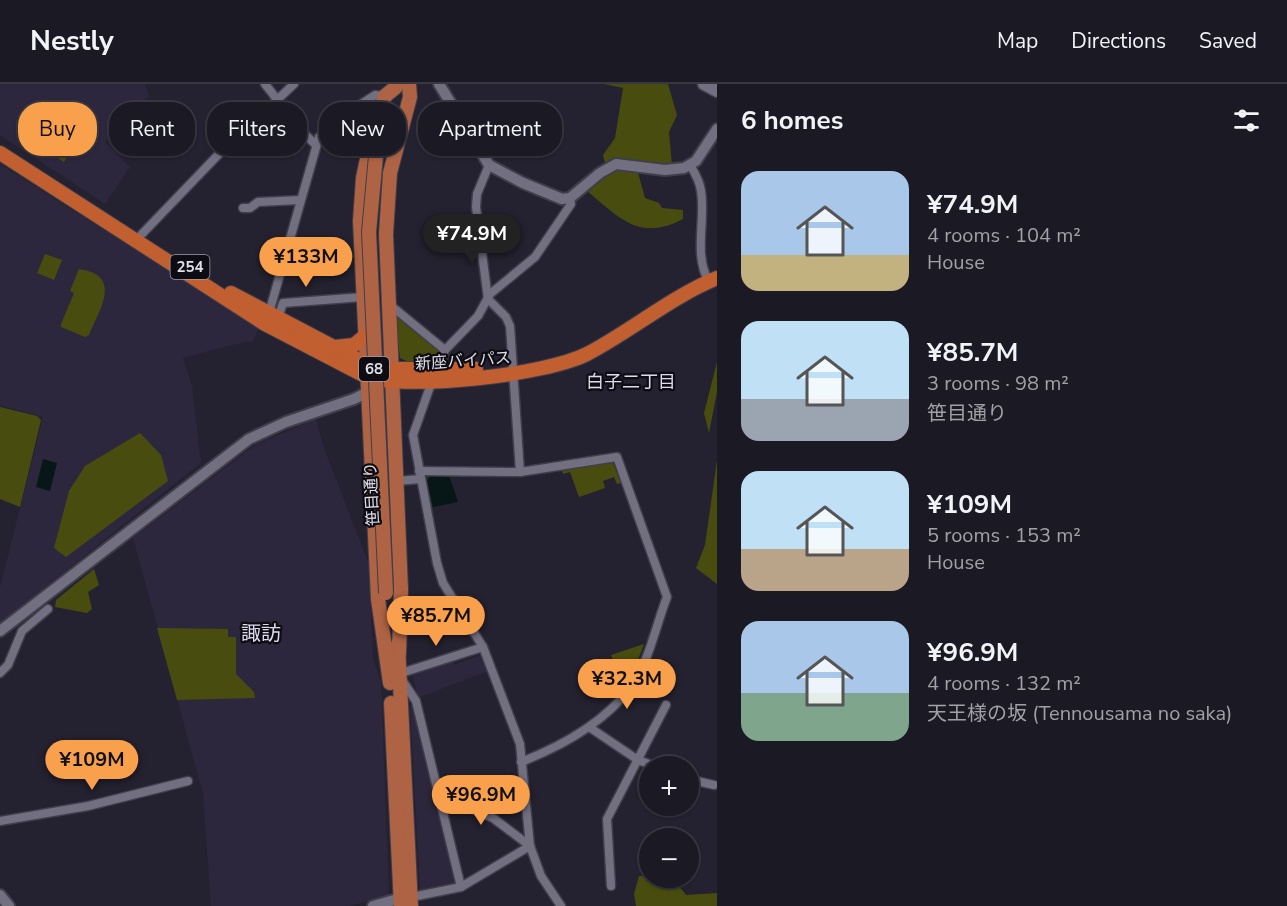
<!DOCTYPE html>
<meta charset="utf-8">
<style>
:root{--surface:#1b1924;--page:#282631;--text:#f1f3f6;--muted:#a0a0a6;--line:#393841;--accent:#f9a04d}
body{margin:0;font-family:"Nunito Sans","Noto Sans JP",sans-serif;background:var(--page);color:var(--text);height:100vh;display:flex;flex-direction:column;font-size:22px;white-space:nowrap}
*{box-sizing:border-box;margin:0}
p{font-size:20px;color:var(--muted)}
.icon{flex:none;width:33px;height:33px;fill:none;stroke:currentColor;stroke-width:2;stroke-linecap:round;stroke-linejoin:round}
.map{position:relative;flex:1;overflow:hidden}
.drawer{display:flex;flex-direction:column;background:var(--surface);width:570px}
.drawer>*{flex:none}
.top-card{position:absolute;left:18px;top:18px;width:570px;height:54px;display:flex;gap:12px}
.buttons{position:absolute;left:639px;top:672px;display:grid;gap:12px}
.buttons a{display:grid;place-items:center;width:60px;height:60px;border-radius:50%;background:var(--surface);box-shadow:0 2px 4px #0004,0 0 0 2px var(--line);font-size:30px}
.price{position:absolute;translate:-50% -51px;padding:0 14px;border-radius:21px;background:var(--accent);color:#111;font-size:20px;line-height:39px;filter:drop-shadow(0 2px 3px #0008)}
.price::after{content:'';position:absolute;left:50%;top:36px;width:18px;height:14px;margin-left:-9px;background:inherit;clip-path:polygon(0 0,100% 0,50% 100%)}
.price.on{background:#222;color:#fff}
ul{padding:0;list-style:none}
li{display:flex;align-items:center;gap:18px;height:150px;padding:0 24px}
li span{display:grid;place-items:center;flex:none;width:168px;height:120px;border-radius:18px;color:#555}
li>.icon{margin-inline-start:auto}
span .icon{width:72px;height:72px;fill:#fffc;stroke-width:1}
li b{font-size:26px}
h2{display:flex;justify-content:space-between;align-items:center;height:72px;padding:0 24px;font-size:26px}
.pill{padding:0 21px;border-radius:24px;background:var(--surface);box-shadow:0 2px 4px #0004,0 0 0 2px var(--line);font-size:21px;line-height:54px}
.pill.on{background:var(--accent);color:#111}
header{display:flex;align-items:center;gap:36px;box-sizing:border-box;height:84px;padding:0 30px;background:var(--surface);border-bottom:2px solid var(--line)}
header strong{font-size:28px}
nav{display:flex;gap:33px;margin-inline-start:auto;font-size:21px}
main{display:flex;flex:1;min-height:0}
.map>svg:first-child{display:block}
.built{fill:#2c273c}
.green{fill:#484d0f}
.water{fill:#071718}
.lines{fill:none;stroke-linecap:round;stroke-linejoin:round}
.minor-casing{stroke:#403e4a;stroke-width:11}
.tertiary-casing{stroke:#403e4a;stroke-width:14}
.secondary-casing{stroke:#403e4a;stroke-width:15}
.primary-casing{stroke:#403e4a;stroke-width:16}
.trunk-casing{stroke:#403e4a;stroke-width:16}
.minor{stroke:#726f81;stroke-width:8}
.tertiary{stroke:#726f81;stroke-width:10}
.secondary{stroke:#726f81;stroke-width:12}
.primary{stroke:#ad6344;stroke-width:14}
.trunk{stroke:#c15f30;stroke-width:14}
.primary-bridge-casing{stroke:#403e4a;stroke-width:16;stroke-linecap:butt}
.primary-bridge{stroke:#ad6344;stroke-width:14}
.labels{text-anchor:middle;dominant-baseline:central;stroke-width:4.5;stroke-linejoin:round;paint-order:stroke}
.shield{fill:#0d0c13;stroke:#a19fa9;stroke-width:1.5}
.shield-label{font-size:15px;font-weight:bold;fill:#e0dee9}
.street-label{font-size:16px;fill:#e0dee9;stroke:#0d0c13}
.neighbourhood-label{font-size:18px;fill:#dddaee;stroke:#0d0c13}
.quarter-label{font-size:20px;fill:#dddaee;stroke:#0d0c13}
</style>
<header>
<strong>Nestly</strong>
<nav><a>Map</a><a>Directions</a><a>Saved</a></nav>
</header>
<main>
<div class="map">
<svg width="717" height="822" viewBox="0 0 717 822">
<rect width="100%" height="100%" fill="#242130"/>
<!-- built -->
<g class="built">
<path d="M0,0H145L149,12L105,58L130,83L105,120L0,51Z"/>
<path d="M0,80L259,244L253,257L227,262L183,274L192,302L201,379L0,539V503L43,333L0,322Z"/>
<path d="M316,335L324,364L369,480L373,575L381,597L389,811L350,822H211L203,710L133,454L255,361Z"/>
<path d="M481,571L488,587L418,614L412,587L451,574L454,581Z"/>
<path d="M415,621L458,796L454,801L420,807L410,622Z"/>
</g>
<!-- green -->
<g class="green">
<path d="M604,0H668L677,31L669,48L672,81L630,76L605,79L603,71L615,54L623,4Z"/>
<path d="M67,34L81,43L71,58L75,61L64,78L32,58L43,40L57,49Z"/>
<path d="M613,84L637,85L645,114L659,119L662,124L683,126V135C639,158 620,134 587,107Z"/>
<path d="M45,170L62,176L54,196L37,189Z"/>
<path d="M79,185C123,191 100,225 89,251L85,253L61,243V240L74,209L70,207Z"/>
<path d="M398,230L442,267L436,281L409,278L400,274L394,231Z"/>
<path d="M717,278V308L709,349L704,329Z"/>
<path d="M0,323L37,332L41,336L20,423L0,415Z"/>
<path d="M140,349L161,371L168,397L66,473L54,464L69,407L85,382Z"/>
<path d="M717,376V500L696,484L705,461Z"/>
<path d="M609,377L613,379L621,399L617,400L614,393L603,397L605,404L579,413L570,388L563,390L561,384Z"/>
<path d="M94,485L99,501L88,508L92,525L87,529L55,523L56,516Z"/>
<path d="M157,544L228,545V553H236V590L254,608L255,614L177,616Z"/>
<path d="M644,560L632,592L624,605L611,571Z"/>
<path d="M639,792C661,793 672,791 686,811L717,809V822H636L634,810Z"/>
</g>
<!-- water -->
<g class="water">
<path d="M43,375L57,379L50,407L36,403Z"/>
<path d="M431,391H449L458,418L433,423L427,397Z"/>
</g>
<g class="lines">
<!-- minor casing -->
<g class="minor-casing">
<g id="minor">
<path d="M265,0L276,14"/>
<path d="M251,40L272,61L294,40L316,61"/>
<path d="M690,81C695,89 700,98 701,107C706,137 693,170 709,198"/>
<path d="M243,124H250L258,118L300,116"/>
<path d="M141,151L217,72L294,0"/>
<path d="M389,224L395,225L445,266"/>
<path d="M269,229L319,53L352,26L375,11L385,12"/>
<path d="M278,234L283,219L363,213"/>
<path d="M438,286L445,266L478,232L490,210L535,173L571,120L570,114"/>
<path d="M432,297L413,351L437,479L443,499L483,563L520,660L530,762L541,792L561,822"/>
<path d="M419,387L520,388L510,242L506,233L488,215L476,123L477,110L489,81"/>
<path d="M520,388L617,373L667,513C656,541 649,578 631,603C604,639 562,662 521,678"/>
<path d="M397,397L420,395"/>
<path d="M0,589L8,581L22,547L48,525"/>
<path d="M589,643L638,676L654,682"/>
<path d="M688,695L714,701"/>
<path d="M438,710L493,734L530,762"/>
<path d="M475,724L522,697"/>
<path d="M0,737L88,722L188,697"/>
<path d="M611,802L607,735L666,621"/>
<path d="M461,803L530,762"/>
<path d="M407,814L461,803L416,617L398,590L483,563"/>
</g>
</g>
<!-- tertiary casing -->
<g class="tertiary-casing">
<g id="tertiary">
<path d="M439,0L489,81L523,99L562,115L570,114L600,89L616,80L665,86L684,84L696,77L717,45"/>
<path d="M0,547L249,355L286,338L354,315L372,306"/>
<path d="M0,811L9,822"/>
<path d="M373,822L401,814"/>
</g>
</g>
<!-- secondary casing -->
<g class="secondary-casing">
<path id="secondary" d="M704,0L717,7"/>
</g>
<!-- primary casing -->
<g class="primary-casing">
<g id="primary">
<path d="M386,63L392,41"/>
<path d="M398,560L411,822"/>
<path d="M399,569L401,505L386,150L390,89L410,13L409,0"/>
<path d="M390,599L378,515L360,137L363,94L373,47L385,12L396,3"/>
<path d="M391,619L401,822"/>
</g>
</g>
<!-- trunk casing -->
<g class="trunk-casing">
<g id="trunk">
<path d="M0,69L265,240L367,293C412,306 545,291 587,270C631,247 671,213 717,194"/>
<path d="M231,209L366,280L391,285H476"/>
<path d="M335,263L354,261L365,252"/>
</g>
</g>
<!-- minor -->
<use href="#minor" class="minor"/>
<!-- tertiary -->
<use href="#tertiary" class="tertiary"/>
<!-- secondary -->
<use href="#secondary" class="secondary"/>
<!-- primary -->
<use href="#primary" class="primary"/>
<!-- trunk -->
<use href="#trunk" class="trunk"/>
<!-- primary-bridge casing -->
<g class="primary-bridge-casing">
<path id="primary-bridge" d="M377,61L369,148L386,509"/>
</g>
<!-- primary-bridge -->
<use href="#primary-bridge" class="primary-bridge"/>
</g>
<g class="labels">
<!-- shield labels -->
<g class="shield">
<rect x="170.5" y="171" width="39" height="24" rx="4.5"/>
<rect x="359" y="273" width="30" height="24" rx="4.5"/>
</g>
<g class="shield-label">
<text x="190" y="183">254</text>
<text x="374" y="285">68</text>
</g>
<!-- street labels -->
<g class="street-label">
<text transform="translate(463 277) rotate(-4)">新座バイパス</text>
<text transform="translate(372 410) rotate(-93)">笹目通り</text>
</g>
<!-- neighbourhood labels -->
<g class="neighbourhood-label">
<text x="631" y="298">白子二丁目</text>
</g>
<!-- quarter labels -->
<g class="quarter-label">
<text x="261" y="549">諏訪</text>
</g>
</g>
</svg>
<div class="buttons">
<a>+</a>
<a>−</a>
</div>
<b class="price on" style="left:472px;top:181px">¥74.9M</b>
<b class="price" style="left:306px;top:204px">¥133M</b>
<b class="price" style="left:436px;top:563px">¥85.7M</b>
<b class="price" style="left:627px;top:626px">¥32.3M</b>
<b class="price" style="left:92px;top:707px">¥109M</b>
<b class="price" style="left:481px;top:742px">¥96.9M</b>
<div class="top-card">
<a class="pill on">Buy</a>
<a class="pill">Rent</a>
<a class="pill">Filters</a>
<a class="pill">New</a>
<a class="pill">Apartment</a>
</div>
</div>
<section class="drawer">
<h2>6 homes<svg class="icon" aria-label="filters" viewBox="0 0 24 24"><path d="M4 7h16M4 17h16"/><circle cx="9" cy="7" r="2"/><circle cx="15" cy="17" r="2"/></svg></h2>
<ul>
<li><span style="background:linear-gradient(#a9c7e8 70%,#c2b280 0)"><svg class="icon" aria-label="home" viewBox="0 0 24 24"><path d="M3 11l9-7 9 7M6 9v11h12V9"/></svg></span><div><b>¥74.9M</b><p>4 rooms · 104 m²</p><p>House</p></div></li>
<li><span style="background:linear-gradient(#bfe0f5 65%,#9aa5b1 0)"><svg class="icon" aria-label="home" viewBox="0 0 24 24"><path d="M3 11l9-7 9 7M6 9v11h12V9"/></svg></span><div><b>¥85.7M</b><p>3 rooms · 98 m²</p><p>笹目通り</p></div></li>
<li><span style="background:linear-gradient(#bfe0f5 65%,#b9a48a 0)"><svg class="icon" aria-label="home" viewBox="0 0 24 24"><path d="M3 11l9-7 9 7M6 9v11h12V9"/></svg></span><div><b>¥109M</b><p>5 rooms · 153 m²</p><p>House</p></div></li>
<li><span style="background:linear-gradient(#a9c7e8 60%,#7fa58c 0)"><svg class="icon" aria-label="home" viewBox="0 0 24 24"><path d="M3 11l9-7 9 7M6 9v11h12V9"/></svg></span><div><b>¥96.9M</b><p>4 rooms · 132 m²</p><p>天王様の坂 (Tennousama no saka)</p></div></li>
</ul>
</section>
</main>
